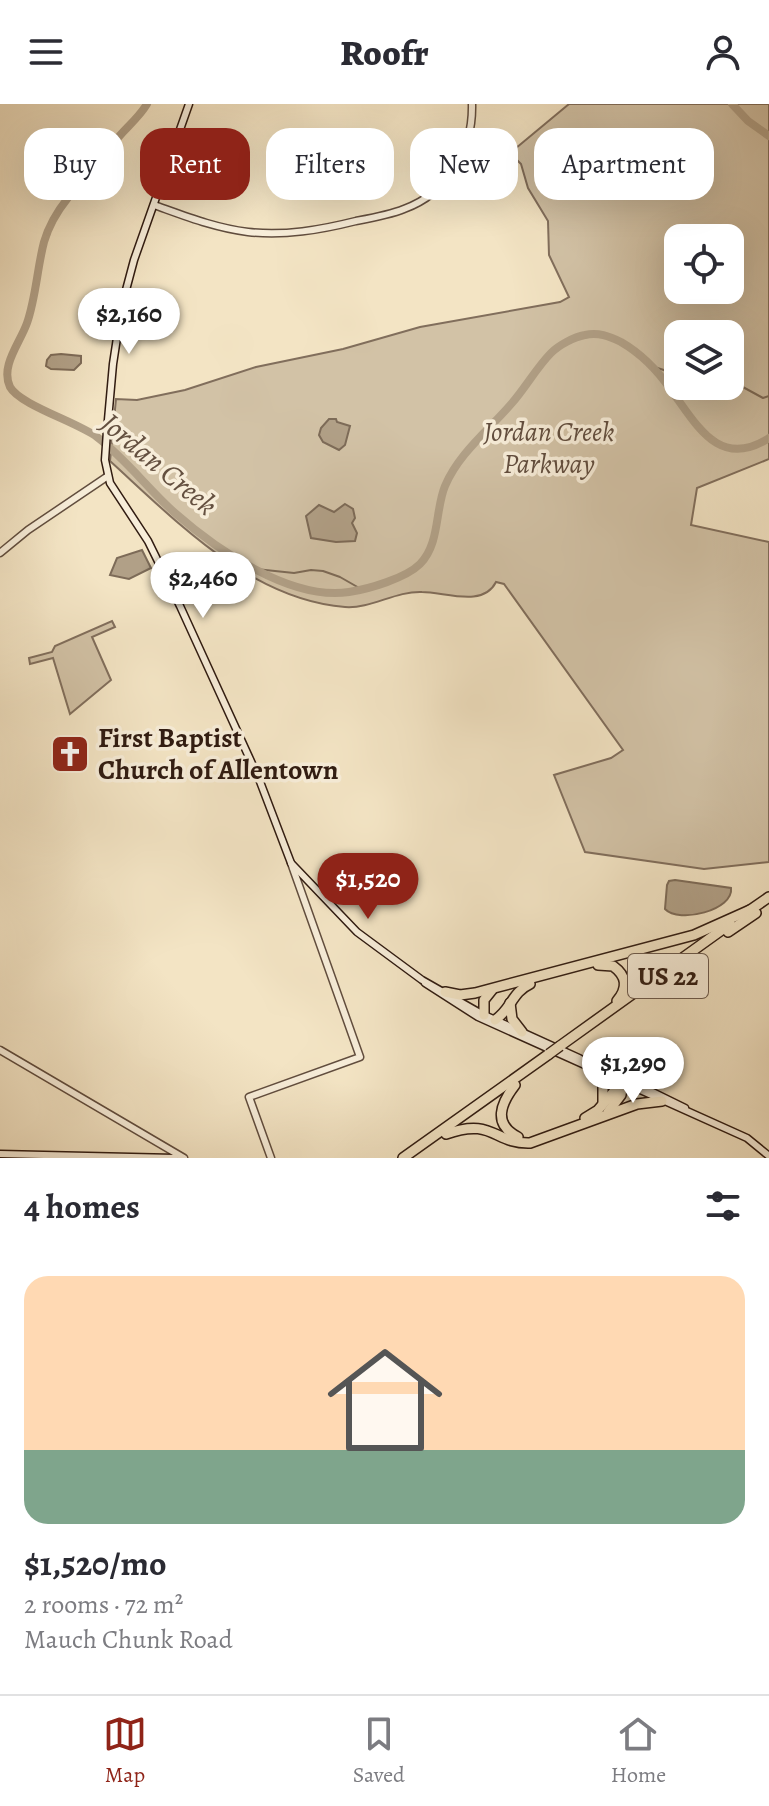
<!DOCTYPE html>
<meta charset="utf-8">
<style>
:root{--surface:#fff;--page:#f2f2f3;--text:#2b2b33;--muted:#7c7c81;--line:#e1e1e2;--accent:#8f2418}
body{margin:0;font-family:Alegreya,serif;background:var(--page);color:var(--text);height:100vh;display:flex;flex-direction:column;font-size:30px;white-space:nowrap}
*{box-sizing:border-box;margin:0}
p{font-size:26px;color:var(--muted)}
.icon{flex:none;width:44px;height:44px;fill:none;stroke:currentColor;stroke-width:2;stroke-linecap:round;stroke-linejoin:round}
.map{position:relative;height:1054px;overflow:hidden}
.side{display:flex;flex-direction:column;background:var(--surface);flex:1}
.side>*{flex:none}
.guide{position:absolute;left:24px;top:24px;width:722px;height:72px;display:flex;gap:16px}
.tools{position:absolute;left:664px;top:120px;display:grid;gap:16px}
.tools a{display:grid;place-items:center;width:80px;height:80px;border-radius:16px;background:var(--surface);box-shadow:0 8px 32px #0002;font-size:40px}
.price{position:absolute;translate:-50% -68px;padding:0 18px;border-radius:28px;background:#fff;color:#222;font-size:26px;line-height:52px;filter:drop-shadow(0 2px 4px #0008)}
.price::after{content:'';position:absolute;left:50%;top:48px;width:24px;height:18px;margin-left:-12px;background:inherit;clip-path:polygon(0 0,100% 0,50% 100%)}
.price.current{background:var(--accent);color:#fff}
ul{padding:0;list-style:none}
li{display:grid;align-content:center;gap:16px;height:424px;padding:0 24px}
li span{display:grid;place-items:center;height:248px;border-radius:24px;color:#555}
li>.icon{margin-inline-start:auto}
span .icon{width:144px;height:144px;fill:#fffc;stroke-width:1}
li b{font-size:34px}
h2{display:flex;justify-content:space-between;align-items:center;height:96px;padding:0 24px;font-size:34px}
.pill{padding:0 28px;border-radius:24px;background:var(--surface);box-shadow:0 8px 32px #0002;font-size:28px;line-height:72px}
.pill.current{background:var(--accent);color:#fff}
header{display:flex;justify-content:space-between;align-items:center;height:104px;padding:0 24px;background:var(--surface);font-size:36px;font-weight:800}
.menu{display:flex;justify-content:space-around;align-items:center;height:112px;border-top:2px solid var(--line);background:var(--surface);font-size:22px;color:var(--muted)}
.menu a{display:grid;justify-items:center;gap:4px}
.menu .current{color:var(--accent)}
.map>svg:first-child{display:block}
.green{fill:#d2c2a6;stroke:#816e5c;stroke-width:2;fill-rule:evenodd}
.water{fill:#b1a087;stroke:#7d6b58;stroke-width:2}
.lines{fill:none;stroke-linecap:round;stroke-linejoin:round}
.stream{stroke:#7d6b58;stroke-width:2}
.river{stroke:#b1a087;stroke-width:8}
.tertiary-casing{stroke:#614d3e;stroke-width:9}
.secondary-casing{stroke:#301b11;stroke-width:9}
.motorway-casing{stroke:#301b11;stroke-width:12}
.tertiary{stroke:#f7edd9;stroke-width:6}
.secondary{stroke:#f7edd9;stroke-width:6}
.motorway{stroke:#f3e4c4;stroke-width:9}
.motorway-bridge-casing{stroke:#301b11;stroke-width:12;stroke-linecap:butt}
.motorway-bridge{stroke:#f3e4c4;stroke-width:9}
.labels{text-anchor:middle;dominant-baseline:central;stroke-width:7;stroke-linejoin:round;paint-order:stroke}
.shield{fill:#f7edd9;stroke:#6c5a4d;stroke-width:2}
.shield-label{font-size:26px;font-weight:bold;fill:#301b11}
.park-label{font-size:28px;font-style:italic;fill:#614d3e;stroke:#f7edd9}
.poi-label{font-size:28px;font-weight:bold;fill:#301b11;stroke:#f7edd9;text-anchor:start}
.water-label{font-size:30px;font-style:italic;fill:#645040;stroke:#f7edd9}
</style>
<header><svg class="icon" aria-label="menu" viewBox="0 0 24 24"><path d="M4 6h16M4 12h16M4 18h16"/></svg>Roofr<svg class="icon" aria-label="person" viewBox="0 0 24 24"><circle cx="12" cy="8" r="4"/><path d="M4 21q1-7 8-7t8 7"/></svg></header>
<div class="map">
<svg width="769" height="1054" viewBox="0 0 769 1054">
<rect width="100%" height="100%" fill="#f3e4c4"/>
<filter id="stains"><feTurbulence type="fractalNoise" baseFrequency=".0025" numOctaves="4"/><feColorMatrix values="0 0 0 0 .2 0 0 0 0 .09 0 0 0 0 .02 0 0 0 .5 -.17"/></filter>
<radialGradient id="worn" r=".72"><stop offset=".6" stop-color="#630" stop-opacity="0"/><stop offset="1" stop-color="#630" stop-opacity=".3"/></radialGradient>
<!-- green -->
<g class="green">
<path d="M569,0H769V355L697,384L691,421L769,438V758L704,765L585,748L554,671L611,654L623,646L504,480L496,478C483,504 445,488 422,488C395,487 371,505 345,503C251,496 176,417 110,357L116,295L137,296L185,286L256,263L343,245L420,223L560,198L569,193L549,151L548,117L528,84L521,60L510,49ZM678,134H730V186H678ZM678,230H730V282H678Z"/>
<path d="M112,517L115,523L92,533L111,576L70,610L53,554L30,560L29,554L52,548L55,542Z"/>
</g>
<!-- water -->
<g class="water">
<path d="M61,250L81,252V259L74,266L51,265L46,262L47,256L51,251Z"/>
<path d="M329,315H336L337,318L350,322L345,341L339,346L323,338L319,331L321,324Z"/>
<path d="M345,400L353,405L355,414L352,419L357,429L355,437L336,438L311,434L306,412L319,401L334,408Z"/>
<path d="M142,446L151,464L129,475L110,471L117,454Z"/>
<path d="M675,776L731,784C734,806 679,820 665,805L667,781L669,777Z"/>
</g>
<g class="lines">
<!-- stream -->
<g class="stream">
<path d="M651,262L667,267H678"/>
<path d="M730,276L763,294L769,292"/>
<path d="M256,465L294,469L311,466L323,467L340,473L361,485"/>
</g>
<!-- river -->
<g class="river">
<path d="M147,0C134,22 111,32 105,59C79,77 53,107 44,138C37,165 36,193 27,219C20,239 0,262 10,283C20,301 77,318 97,333C126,355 148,385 175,409C217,446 291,497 349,488C369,485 406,474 420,460C440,440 435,406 445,382C459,349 489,326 512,299C526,283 537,263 551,249C559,241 574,233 585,231C598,228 609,232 621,238C640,249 658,267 671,286C697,321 719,366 769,334"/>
<path d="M732,0L748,17L769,32"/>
</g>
<!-- tertiary casing -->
<g class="tertiary-casing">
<g id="tertiary">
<path d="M154,101C185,112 215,124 248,128C285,132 320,126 356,117C372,114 389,111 404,105C448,89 473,46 472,0"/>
<path d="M0,449L28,426L108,372"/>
<path d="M0,946L184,1054"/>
<path d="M271,1054L249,993L360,953L291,759"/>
</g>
</g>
<!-- secondary casing -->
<g class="secondary-casing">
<g id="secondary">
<path d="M189,0L134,156L122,201L113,260L107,327L105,356L110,379L148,437L180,502L259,675L291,759L357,828L422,876L480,909L579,954L590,962"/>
<path d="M425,879L478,913L747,1034L769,1052"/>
<path d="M623,977H630L685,1004"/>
<path d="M0,1050L175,1054"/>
</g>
</g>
<!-- motorway casing -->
<g class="motorway-casing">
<g id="motorway">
<path d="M746,809L769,793"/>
<path d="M728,828L756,809"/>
<path d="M598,861L613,862C627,872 628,884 617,897"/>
<path d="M445,888L460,891L475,889L694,831L750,806"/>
<path d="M510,899L512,915L522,928"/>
<path d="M484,911V896L492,886"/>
<path d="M495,916C511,906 512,888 530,880"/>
<path d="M560,942L730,820"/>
<path d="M590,962L603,980V998"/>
<path d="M515,981C501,999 492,1020 518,1033"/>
<path d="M608,1008L621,991L623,977"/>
<path d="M585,1014L598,1006L623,977"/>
<path d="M446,1030C494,1013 493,1040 530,1039L637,1000L662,997"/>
<path d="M403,1054L549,950"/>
</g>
</g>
<!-- tertiary -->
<use href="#tertiary" class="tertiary"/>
<!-- secondary -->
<use href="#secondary" class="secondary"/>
<!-- motorway -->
<use href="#motorway" class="motorway"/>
<!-- motorway-bridge casing -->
<g class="motorway-bridge-casing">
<path id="motorway-bridge" d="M549,950L560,942"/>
</g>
<!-- motorway-bridge -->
<use href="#motorway-bridge" class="motorway-bridge"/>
</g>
<!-- icons -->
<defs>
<g id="church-square" transform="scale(2)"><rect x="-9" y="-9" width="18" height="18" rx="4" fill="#8f2418" stroke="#f7edd9"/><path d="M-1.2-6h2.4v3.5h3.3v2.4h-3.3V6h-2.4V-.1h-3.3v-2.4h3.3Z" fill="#fff"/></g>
</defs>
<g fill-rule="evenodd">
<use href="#church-square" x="70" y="650"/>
</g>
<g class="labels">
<!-- shield labels -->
<rect class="shield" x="628" y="850" width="80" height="44" rx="6"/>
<g class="shield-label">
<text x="668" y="872">US 22</text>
</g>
<!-- park labels -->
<g class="park-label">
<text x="549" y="328">Jordan Creek<tspan x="549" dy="32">Parkway</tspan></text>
</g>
<!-- poi labels -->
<g class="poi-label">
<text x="98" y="634">First Baptist<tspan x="98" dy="32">Church of Allentown</tspan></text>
</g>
<!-- water labels -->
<g class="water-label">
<text transform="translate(159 360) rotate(40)">Jordan Creek</text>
</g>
</g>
<rect width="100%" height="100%" filter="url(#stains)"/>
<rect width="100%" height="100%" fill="url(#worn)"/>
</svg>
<div class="tools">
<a><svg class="icon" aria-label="locate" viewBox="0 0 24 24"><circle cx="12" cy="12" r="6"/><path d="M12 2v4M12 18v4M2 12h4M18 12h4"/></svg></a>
<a><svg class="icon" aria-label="layers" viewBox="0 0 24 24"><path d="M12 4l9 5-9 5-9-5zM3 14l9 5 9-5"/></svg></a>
</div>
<b class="price" style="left:129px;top:252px">$2,160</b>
<b class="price" style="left:203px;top:516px">$2,460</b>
<b class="price current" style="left:368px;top:817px">$1,520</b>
<b class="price" style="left:633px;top:1001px">$1,290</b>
<div class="guide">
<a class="pill">Buy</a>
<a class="pill current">Rent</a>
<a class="pill">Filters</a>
<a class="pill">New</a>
<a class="pill">Apartment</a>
</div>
</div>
<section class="side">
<h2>4 homes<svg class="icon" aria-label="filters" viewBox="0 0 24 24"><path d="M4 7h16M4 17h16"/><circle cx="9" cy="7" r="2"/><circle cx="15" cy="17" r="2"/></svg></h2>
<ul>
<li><span style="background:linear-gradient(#ffd9b3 70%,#7fa58c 0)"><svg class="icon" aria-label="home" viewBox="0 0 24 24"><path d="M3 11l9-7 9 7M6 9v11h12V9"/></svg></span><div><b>$1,520/mo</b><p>2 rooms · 72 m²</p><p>Mauch Chunk Road</p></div></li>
</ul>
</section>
<nav class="menu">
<a class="current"><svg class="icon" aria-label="map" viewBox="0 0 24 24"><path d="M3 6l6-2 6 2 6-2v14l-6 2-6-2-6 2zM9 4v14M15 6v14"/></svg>Map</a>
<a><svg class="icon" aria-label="saved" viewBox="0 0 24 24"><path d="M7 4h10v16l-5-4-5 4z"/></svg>Saved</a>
<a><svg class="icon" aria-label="home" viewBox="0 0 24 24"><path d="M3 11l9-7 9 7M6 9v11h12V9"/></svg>Home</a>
</nav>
